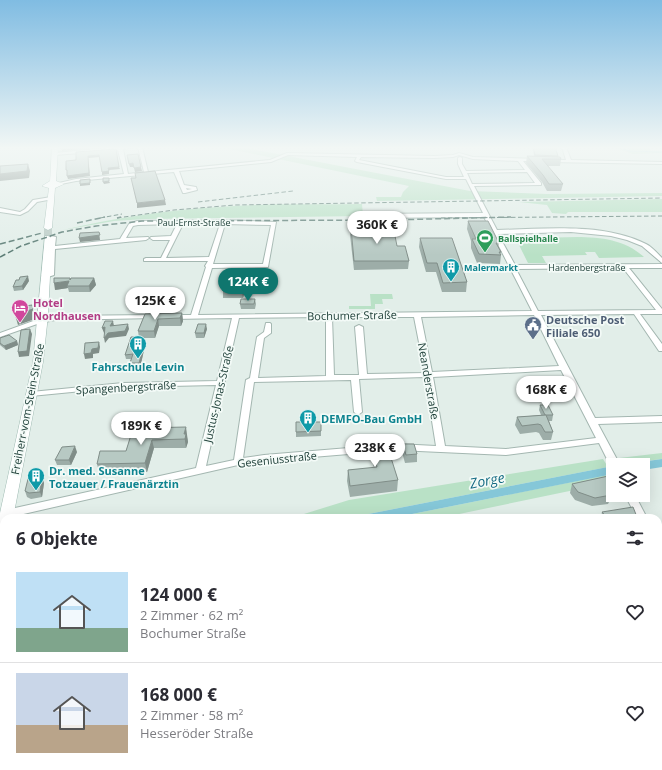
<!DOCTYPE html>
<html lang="de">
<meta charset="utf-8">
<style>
:root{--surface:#fff;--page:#f2f2f3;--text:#2b2b33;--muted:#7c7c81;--line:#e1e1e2;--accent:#0f766e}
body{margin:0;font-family:"Open Sans",sans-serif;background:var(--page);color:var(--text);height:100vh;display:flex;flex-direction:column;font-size:15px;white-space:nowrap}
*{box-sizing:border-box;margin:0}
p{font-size:13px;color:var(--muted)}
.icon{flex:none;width:22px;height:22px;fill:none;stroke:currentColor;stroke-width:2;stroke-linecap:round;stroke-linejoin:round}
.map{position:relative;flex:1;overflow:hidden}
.sheet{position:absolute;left:0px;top:514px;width:662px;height:256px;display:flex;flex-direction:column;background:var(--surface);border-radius:12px 12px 0 0;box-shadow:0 4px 16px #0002}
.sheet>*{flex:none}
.fabs{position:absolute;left:606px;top:458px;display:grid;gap:8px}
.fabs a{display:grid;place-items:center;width:44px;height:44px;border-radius:0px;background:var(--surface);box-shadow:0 4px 16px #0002;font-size:20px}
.price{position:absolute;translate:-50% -34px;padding:0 9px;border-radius:14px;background:#fff;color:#222;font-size:13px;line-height:26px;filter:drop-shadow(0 1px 2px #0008)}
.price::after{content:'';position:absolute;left:50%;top:24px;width:12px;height:9px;margin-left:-6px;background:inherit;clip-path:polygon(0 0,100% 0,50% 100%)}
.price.selected{background:var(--accent);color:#fff}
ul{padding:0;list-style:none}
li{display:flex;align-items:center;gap:12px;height:100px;padding:0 16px}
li+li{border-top:1px solid var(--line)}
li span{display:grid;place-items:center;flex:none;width:112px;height:80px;border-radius:0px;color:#555}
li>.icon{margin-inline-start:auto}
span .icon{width:48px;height:48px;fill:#fffc;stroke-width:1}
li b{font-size:17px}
h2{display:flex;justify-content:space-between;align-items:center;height:48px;padding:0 16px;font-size:17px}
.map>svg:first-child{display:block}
.green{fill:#b9e1c6}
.water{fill:#85c7d8}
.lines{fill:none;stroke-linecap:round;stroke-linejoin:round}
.stream-far1{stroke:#85c7d8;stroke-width:1}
.stream{stroke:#85c7d8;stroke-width:2.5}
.secondary-tunnel{stroke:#bbcbc6;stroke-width:8;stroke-dasharray:8 4;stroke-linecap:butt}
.minor-casing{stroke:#a4b7b1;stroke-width:2}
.secondary-casing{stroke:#9fbbb3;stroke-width:1}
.primary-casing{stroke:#c1cac8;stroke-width:2}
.minor{fill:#fff;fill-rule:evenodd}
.secondary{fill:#fff;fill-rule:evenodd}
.primary{fill:#62a89a;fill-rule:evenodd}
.tram-far1{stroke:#5b7c75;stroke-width:1}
.tram{stroke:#5b7c75;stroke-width:1.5}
.rail-far1{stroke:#5b7c75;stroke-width:1;stroke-dasharray:4.5 2.5;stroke-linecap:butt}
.rail{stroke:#5b7c75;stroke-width:1.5;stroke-dasharray:6 3;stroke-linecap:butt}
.wall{fill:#9dada8}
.shaded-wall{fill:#808d88}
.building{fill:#b7c9c3;stroke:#808d88}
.labels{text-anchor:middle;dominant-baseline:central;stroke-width:3.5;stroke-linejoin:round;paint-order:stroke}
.far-street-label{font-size:9px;fill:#20413a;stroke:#f3faf7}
.far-leisure-label{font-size:9px;font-weight:bold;fill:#27864d;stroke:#f3faf7;text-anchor:start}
.far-culture-label{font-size:9px;font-weight:bold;fill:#0d838f;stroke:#f3faf7;text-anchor:start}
.hotel-label{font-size:11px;font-weight:bold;fill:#b23c85;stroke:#f3faf7;text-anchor:start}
.street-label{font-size:11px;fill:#20413a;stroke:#f3faf7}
.service-label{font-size:11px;font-weight:bold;fill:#4e5e75;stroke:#f3faf7;text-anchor:start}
.culture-label{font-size:11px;font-weight:bold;fill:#0d838f;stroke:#f3faf7;text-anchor:start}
.near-water-label{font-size:14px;font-style:italic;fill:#146b83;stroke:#f3faf7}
</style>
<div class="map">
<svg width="662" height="770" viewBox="0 0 662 770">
<rect width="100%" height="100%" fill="#e2eee9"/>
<!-- green -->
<g class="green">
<path d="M220,147H241L470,191L547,194L662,193V196L377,201L376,197H401L403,192L409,186Z"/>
<path d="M613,147L629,150L628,147H649L651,152L662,151V153L633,154Z"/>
<path d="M662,199V212H568L566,214L552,213L547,205L519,202Z"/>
<path d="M362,204L363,216L146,219L114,221L63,230C114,218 166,210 219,207C267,203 315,205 362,204Z"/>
<path d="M534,238C571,238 615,230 644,257L599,258L595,252H585L587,255L542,256L546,263H528L518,243H538Z"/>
<path d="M370,294H392L393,299H382L383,304H375V309H349V306H371Z"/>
<path d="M662,453V459L622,464L619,458Z"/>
<path d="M603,459L608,467L348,518H291L349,500Z"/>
<path d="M612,474L613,482L440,518H392Z"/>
</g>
<!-- water -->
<g class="water">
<path d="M662,459V467L643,470V465H619Z"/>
<path d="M613,466V474L392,518H348Z"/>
</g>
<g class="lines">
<!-- stream-far1 -->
<path class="stream-far1" d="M616,147L630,151L662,152"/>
<!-- stream -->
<path class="stream" d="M493,477L494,490"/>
<!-- secondary-tunnel -->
<path class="secondary-tunnel" d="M48,228V238"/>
<!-- minor casing -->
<g class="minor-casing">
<g id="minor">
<path d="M118,147H136L123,149L128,174L144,172L138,147H142L148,172L270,160L287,153L434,156L453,155L459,153L473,157L539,159V160L537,161H523L541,183V185L474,186L497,230C543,229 603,222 646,244C652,247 657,253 662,258V263L642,246L627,240L611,236L571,232L498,234L515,265L662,264V268H629L662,309V314H640L662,344V351H659L634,314L541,315L595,418L662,416V422L598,424L620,465H613V468L610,465L599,443L506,455L397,450L264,461L238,465L6,518L2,517L1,514L2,511L6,510L196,468L216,385L123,387L31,396L27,394L31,392L123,383L217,381L232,318L172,319L169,317L172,315H191L206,267L205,266L208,261H144V259L146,258H161L170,240H153L150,238L151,237L171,236L177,224L138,225L133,226L126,238L148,237L149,238L146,240L55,249L54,275L45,278L42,276L48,274L51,236L56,237L55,246L120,239L129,224L137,221L223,220L276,222L268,267L212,268L198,315L532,311L484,217L365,218L362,216L365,214L483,213L466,179H446L357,162L355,161L357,157L288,155L271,162L179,171L184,185L196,187L197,190L185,193H183L174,172L76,181L61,184L59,183L76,179L124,174L118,150L55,155H54V153ZM459,155L473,159L518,161L525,170L466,171L462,164V158L460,157L458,158V164L464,177H446L359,160L361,157L434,158L453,157ZM527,172L535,183L472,184L467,173ZM186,188L192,189L187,190ZM183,224H220L209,257L166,258ZM225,224L271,225L263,264H213ZM623,268L656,310L538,311L516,269ZM534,315L559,366L432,372L421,317ZM326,317V376L258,378L264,338L271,333V324L270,323H266L264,332L257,337L250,378L246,380L234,460L206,466L239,318ZM332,317H414L425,373L367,374L363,327L359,325L355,327L359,375H334ZM561,370L596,438L506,449L445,446L433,377ZM425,377L436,446L397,444L264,455L243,458L254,382L351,380L354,412L358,415L362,412L359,379Z"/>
<path d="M562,147H566L571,160L662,162V164L549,162V160H566Z"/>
<path d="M51,197H53V199L37,202L28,211L20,215L0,212V208L20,212L25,209L33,200Z"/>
<path d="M154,315L157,317L156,318L55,320L40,323L0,337V333L36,320L55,316Z"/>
<path d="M625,495H635L647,518H637Z"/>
<path d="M4,599V610L0,611V600Z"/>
<rect x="658" y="746" width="4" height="14"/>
<rect x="35" y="766" width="14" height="4"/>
<path d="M538,766H559L557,770H537Z"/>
</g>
</g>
<!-- secondary casing -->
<g class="secondary-casing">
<g id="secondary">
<path d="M52,147H58L56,181L64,184L55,188L52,228L48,230L44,228L49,188L42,186L50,181Z"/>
<path d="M45,236H48L52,238L48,315L43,362L13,518H4V550L0,552V513L33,362Z"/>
</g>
</g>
<!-- primary casing -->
<g class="primary-casing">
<g id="primary">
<path d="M662,539V551L658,552V540Z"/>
<path d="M0,670H4V699L0,700Z"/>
</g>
</g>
<!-- minor -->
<use href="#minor" class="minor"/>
<!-- secondary -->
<use href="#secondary" class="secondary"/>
<!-- primary -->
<use href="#primary" class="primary"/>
<!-- tram-far1 -->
<g class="tram-far1">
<path d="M658,552L662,551"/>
<path d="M658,561L662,560"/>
</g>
<!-- tram -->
<path class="tram" d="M0,697L4,695"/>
<!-- rail-far1 -->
<g class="rail-far1">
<path d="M198,202L293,191"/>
<path d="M100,218L122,214"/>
<path d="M117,218L174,210L235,205L662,198"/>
<path d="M441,218L662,216"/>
</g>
<!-- rail -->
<g class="rail">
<path d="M117,218L121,217"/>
<path d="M77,223L105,217"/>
<path d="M0,244L42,233"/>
<path d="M0,257L21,246L62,232L96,226L142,221L389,220L511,217"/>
</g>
</g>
<!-- wall -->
<g class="wall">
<path d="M533,147H555L558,156L561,159L560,166H547L563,184L561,191H547L542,182L526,163L527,156H534Z"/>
<path d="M468,221L499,243L498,247L501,252L500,254L501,255L500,264L477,263L471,248V241L467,229Z"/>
<path d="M351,227L384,231L397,246L409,261L408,269L354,270L350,235Z"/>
<path d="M420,238L467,282L466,292H442L436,272H426L419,247Z"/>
<path d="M94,278L96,285L90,292H69L68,288L55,290L70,279Z"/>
<path d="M29,281L23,290L14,291L13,287Z"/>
<path d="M246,285L243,298H223V291Z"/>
<path d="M255,299L256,304L255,309H241L240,304Z"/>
<path d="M182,313L183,321L181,326H159L155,338H139L138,331L145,314Z"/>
<path d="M207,329L204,338H196L195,333Z"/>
<path d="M137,337L138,341L136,346H144V350L140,368H131L130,363L131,359H126L125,355Z"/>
<path d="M0,338L17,341L18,345L6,350L0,345Z"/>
<path d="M540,405L553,415L552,421H549L553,432L551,440H543L539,433L536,432L520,434L515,425L517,417L541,415L539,410Z"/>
<path d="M296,422H321V436L296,437Z"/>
<path d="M131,435H187V437L188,442L186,448H154L147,472H99L97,464L126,451Z"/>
<path d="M371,443L398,480L397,491L350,497L347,481L348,470L374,468L370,454Z"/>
<path d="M403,444L417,454V462L405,463L402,452Z"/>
<path d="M77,452L71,465H57L55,460Z"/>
<path d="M613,475V495H623L622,498L610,500L608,504L592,506L575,500L570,493L572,484Z"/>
<path d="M42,477L44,483L42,497L31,499L27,497L25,491Z"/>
<path d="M602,512L637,517L636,518H601Z"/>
<path d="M4,572V593L3,592L0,586Z"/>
</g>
<!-- shaded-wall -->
<g class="shaded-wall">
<path d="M61,147H99L62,151Z"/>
<path d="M99,155L100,157L88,158L90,176L68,179L67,176L88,156Z"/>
<path d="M133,163L134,167H130L129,164Z"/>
<path d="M28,164L30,171L29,178L0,181V174Z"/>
<path d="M119,167L120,169L109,170V174L102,175V172L108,168Z"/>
<path d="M141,167L142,171L135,172L134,168Z"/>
<path d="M109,181L110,183L104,184L103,182Z"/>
<path d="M90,183V185L80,186V184Z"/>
<path d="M165,200L166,205L137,208V203Z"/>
<path d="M99,232L100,240L80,242L79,238Z"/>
<path d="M28,276L29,281L23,290L22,286Z"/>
<path d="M94,278L96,285L90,292L89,286Z"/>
<path d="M245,278L246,285L243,298L242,291Z"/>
<path d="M69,281L67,286L68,288L55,290L54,283Z"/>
<path d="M32,305L35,319L18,325L15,315Z"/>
<path d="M182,313L183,321L181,326L180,318Z"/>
<path d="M158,319L159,326L155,338L154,331Z"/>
<path d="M113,321L114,326H110Z"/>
<path d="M128,324L129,329L126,336L109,338L105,343L104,338L108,333Z"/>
<path d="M206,324L207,329L204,338V333Z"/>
<path d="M105,327L106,332L104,333L102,328Z"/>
<path d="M30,329L32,334L29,356L19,357L18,352Z"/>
<path d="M137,337L138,341L134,351V346Z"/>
<path d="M17,341L18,345L6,350L4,346Z"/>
<path d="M99,342L100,347L99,353L93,354V358L85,359L84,354L92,349Z"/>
<path d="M144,346V350L140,368L139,363Z"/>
<path d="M186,427L188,442L186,448L184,434Z"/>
<path d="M152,440L154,448L147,472L145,463Z"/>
<path d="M75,446L77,452L71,465L69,460Z"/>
<path d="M42,477L44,483L42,497L40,492Z"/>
<path d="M658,591H661L658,597Z"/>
</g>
<!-- building -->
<g class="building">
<path d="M533,147H555L558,156L535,155Z"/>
<path d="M116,149L119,167L108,168L109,171L102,172L99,155L88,156L89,173L67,176V170H66V161L76,160V152Z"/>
<path d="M138,154L141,167L134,168L133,163L129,164L127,155Z"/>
<path d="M527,156L560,157L561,159H542L563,184H549L543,175Z"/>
<path d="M28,164L27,171L0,174V166Z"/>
<path d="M155,171L165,200L137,203L131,178H136L135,173Z"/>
<path d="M103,178H109V181L103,182Z"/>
<path d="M90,179V183L80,184V180Z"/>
<path d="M468,221H488L499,243H496L501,252H499L501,255L479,254L472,239H476Z"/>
<path d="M351,227H384V231H394L397,246H405L409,261H354Z"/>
<path d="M99,232L100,235L79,238L80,233Z"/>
<path d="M420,238H452L467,282L443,283L437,263H427Z"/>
<path d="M28,276L22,286L13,287L16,280H19L20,277Z"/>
<path d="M54,278H70V280L71,278H94L89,286H67L69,281L54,283Z"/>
<path d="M226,278H245L242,291H223Z"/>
<path d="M241,299H255L254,304H240Z"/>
<path d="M32,305L33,309L15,315L19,307Z"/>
<path d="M182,313L180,318L158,319L154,331H138L145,314Z"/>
<path d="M105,321H113L110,326L128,324L125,331L108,333L104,338L105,327L102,328Z"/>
<path d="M198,324H206L204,333H195Z"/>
<path d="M30,329L27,351L18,352L21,330Z"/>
<path d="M9,335L17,341L4,346L0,343V338Z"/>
<path d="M131,337H137L134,346H144L139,363H130L133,354L125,355Z"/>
<path d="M99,342L98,348L92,349L91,353L84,354L85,343Z"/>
<path d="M540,405H548L553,415H545Z"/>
<path d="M546,415L553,432H545L541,425L538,424L522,426L517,417Z"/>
<path d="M296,422H321V431L296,432Z"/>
<path d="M186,427L184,434H186L185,439L152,440L145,463L97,464L100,451H126L131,435H137L141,428Z"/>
<path d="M386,442L398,480L350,486L348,470L377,467L371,443Z"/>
<path d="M403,444H414L417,454L406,455Z"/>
<path d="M75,446L69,460H55L62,447Z"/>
<path d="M613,475V491L608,492L611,495L595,498L578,492L572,484Z"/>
<path d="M42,477L40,492L29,493L25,491L28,479Z"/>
<path d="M633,507L637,517H633L634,518H607L602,512Z"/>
<path d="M4,572V588L0,586Z"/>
<path d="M658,587L661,591H658Z"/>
</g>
<!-- sky -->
<linearGradient id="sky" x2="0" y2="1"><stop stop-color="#80bce2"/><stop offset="0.58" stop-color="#f2f7f5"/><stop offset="1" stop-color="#f2f7f5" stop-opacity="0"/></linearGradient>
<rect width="662" height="255" fill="url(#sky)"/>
<!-- icons -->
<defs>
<g id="stadium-pin" transform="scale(0.9)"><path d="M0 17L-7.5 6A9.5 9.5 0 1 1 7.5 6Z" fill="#2e9e5b" stroke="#f3faf7"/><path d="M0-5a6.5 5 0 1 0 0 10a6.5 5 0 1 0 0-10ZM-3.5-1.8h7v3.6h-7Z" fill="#fff"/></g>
<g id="building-pin" transform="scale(0.9)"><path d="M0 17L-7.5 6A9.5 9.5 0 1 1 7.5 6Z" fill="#0f9aa8" stroke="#f3faf7"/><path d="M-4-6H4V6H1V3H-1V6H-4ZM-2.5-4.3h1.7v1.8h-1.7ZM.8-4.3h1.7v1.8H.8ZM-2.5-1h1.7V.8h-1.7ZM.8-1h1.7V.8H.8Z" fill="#fff"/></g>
<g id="hotel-pin" transform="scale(0.9)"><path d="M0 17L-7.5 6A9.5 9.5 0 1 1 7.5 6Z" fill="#d1479c" stroke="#f3faf7"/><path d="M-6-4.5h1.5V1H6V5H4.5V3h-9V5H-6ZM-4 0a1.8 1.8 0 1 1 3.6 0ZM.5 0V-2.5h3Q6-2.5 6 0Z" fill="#fff"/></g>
<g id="civic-pin" transform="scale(0.9)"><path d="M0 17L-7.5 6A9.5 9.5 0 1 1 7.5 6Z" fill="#5c6f8a" stroke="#f3faf7"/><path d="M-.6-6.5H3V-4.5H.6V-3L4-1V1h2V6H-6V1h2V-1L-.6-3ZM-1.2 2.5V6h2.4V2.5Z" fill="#fff"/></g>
</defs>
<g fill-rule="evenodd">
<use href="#stadium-pin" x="485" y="238"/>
<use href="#building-pin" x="451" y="267"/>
<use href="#hotel-pin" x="20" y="308"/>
<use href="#civic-pin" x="533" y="325"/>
<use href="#building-pin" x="138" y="344"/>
<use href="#building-pin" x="308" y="418"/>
<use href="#building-pin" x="36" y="476"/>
</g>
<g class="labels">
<!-- far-street labels -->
<g class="far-street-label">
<text x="194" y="222">Paul-Ernst-Straße</text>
<text x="587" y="267">Hardenbergstraße</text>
</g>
<!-- far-leisure labels -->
<g class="far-leisure-label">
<text x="498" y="238">Ballspielhalle</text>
</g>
<!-- far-culture labels -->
<g class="far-culture-label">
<text x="464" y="267">Malermarkt</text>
</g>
<!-- hotel labels -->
<g class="hotel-label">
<text x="33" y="302">Hotel<tspan x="33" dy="13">Nordhausen</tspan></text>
</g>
<!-- street labels -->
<g class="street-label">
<text transform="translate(352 315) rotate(-1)">Bochumer Straße</text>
<text transform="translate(429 381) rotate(80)">Neanderstraße</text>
<text transform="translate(126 387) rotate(-3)">Spangenbergstraße</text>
<text transform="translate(218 394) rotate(-77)">Justus-Jonas-Straße</text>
<text transform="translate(27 409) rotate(-79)">Freiherr-vom-Stein-Straße</text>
<text transform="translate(277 459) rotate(-6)">Geseniusstraße</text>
</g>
<!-- service labels -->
<g class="service-label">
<text x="546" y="319">Deutsche Post<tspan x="546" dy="13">Filiale 650</tspan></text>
</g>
<!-- culture labels -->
<g class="culture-label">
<text x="138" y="366" text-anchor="middle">Fahrschule Levin</text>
<text x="321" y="418">DEMFO-Bau GmbH</text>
<text x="49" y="470">Dr. med. Susanne<tspan x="49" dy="13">Totzauer / Frauenärztin</tspan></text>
</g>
<!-- near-water labels -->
<g class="near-water-label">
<text transform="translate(487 480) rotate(-11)">Zorge</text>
</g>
</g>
</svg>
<div class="fabs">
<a><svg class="icon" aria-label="layers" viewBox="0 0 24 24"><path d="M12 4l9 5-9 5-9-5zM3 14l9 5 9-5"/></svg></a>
</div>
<b class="price" style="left:377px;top:245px">360K €</b>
<b class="price selected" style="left:248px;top:302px">124K €</b>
<b class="price" style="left:155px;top:321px">125K €</b>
<b class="price" style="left:546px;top:410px">168K €</b>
<b class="price" style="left:141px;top:446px">189K €</b>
<b class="price" style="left:375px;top:468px">238K €</b>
<section class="sheet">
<h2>6 Objekte<svg class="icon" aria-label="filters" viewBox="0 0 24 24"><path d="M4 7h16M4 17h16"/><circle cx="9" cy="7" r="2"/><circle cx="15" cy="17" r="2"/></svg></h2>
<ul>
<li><span style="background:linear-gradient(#bfe0f5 70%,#7fa58c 0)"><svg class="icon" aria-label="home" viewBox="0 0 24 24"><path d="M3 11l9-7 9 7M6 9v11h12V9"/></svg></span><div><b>124 000 €</b><p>2 Zimmer · 62 m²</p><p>Bochumer Straße</p></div><svg class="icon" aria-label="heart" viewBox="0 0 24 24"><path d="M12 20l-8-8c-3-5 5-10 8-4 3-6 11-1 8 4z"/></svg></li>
<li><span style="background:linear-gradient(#c9d6e8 65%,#b9a48a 0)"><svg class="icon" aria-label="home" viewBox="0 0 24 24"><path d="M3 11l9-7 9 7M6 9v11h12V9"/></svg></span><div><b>168 000 €</b><p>2 Zimmer · 58 m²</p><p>Hesseröder Straße</p></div><svg class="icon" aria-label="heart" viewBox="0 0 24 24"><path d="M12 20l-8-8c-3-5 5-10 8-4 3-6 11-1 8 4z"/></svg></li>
</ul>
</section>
</div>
